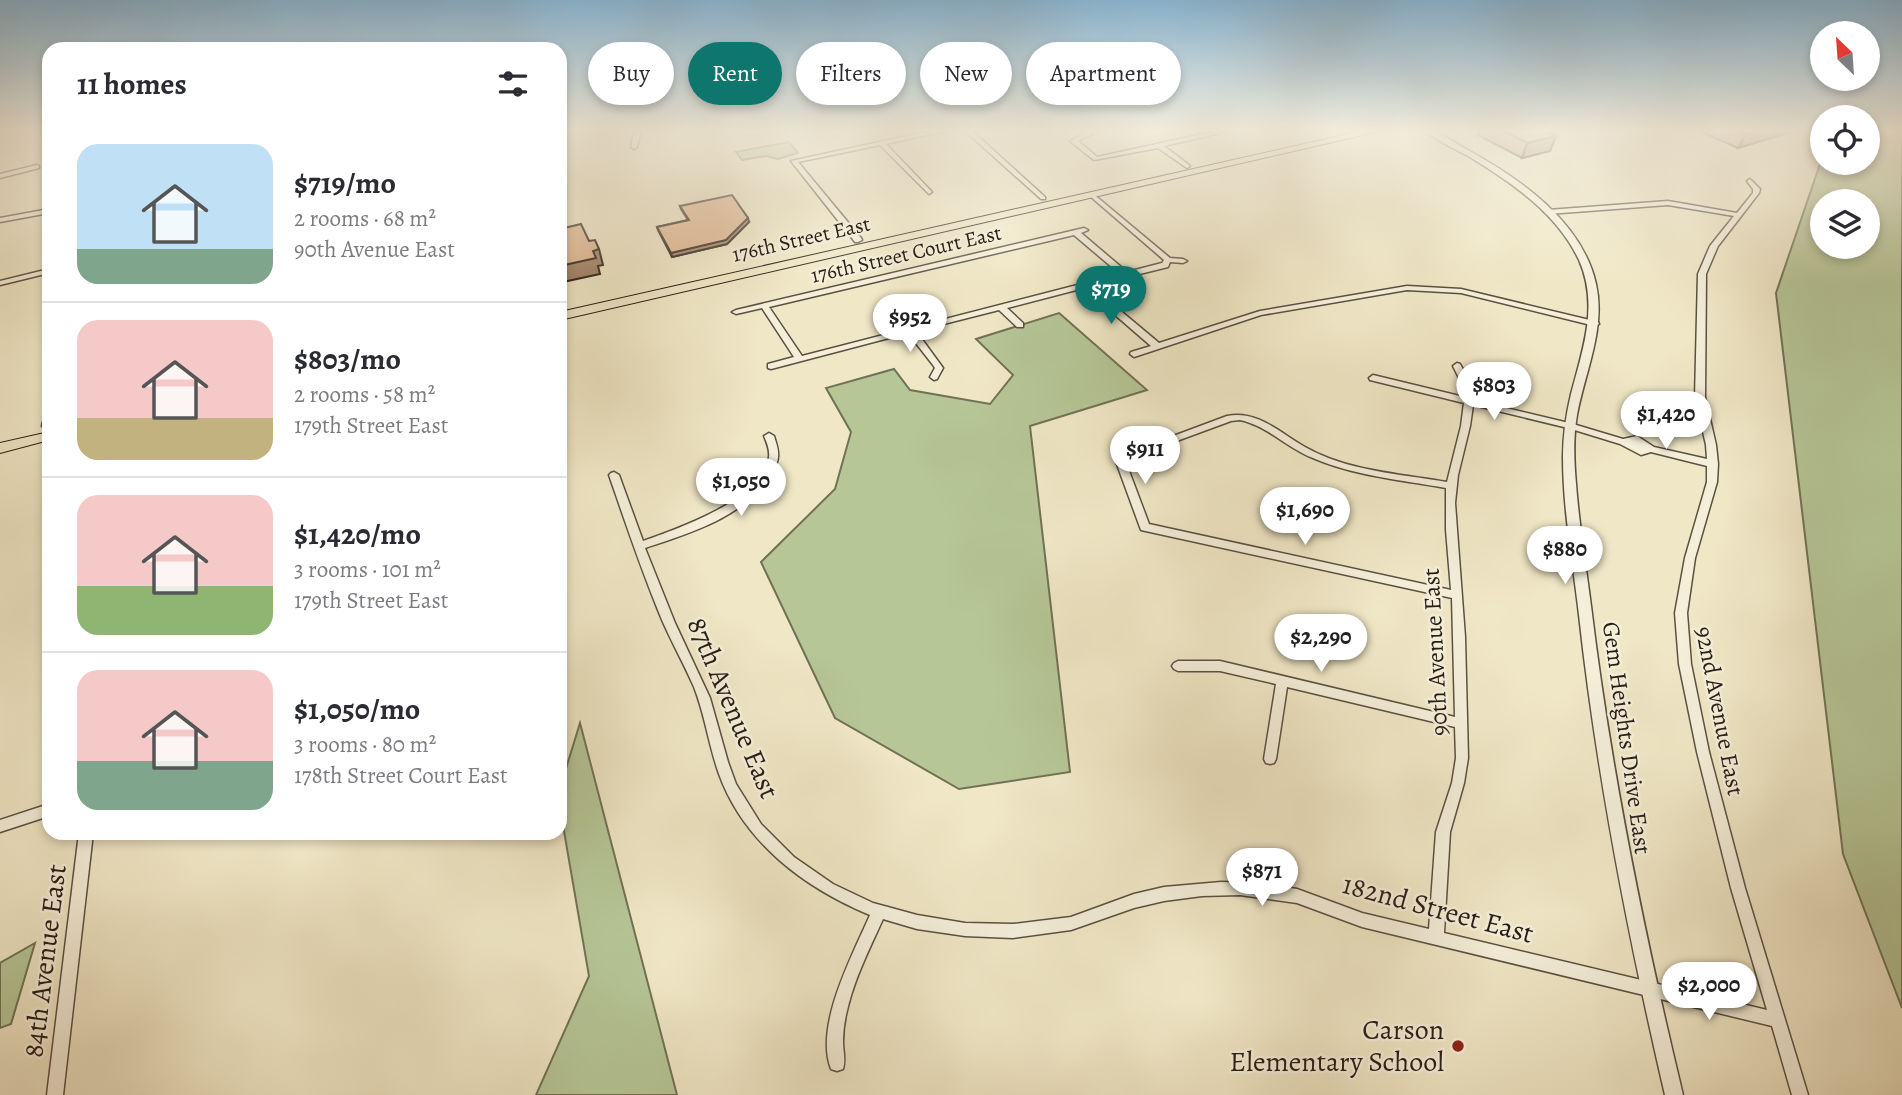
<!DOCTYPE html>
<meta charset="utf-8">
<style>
:root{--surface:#fff;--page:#f2f2f3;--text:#2b2b33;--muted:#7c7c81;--line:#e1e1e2;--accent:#0f766e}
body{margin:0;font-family:Alegreya,serif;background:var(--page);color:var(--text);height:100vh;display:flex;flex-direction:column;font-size:26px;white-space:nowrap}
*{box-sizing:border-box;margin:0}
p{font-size:23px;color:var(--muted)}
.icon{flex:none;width:38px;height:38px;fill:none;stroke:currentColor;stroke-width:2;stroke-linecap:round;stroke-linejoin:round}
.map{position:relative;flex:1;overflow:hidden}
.details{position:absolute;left:42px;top:42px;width:525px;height:798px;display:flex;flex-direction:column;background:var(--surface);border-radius:21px;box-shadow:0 4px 10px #0003}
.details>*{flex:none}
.top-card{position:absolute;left:588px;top:42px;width:665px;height:63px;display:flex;gap:14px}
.needle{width:46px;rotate:335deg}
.tools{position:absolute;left:1810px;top:21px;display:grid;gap:14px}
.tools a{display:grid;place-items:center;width:70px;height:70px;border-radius:50%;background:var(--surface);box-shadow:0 4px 10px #0003;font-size:35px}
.price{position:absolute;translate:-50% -60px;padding:0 16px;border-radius:24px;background:#fff;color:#222;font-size:23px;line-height:46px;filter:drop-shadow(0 2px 4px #0008)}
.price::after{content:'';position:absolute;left:50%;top:42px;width:21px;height:16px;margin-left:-10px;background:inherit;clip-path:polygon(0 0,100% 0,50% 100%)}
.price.selected{background:var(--accent);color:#fff}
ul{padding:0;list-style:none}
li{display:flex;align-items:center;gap:21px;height:175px;padding:0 35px}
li+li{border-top:2px solid var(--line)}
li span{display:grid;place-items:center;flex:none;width:196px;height:140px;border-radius:21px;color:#555}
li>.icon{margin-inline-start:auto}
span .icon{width:84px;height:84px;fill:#fffc;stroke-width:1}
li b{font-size:30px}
h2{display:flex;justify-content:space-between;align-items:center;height:84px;padding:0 35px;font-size:30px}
.tag{padding:0 24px;border-radius:32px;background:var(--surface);box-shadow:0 4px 10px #0003;font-size:24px;line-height:63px}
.tag.selected{background:var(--accent);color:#fff}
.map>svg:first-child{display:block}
.green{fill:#b6c697;stroke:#707256;stroke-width:2;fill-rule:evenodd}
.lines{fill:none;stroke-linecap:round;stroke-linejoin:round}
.minor-casing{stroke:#5b5042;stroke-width:3}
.tertiary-casing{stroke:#5b5042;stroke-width:3}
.primary-casing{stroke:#291d16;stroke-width:2}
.minor{fill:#f5efda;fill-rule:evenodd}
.tertiary{fill:#f5efda;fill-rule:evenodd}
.primary{fill:#f0e7c6;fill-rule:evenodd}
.wall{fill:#c29d7a;stroke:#291d16;stroke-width:2}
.shaded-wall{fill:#9e7f63;stroke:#291d16;stroke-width:2}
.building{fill:#e1b68e;stroke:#291d16;stroke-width:2}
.poi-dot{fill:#8f2418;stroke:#f5efda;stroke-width:2.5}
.labels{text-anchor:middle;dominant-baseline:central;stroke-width:5;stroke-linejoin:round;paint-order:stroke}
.far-street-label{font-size:21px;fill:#291d16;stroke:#f5efda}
.street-label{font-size:24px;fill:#291d16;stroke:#f5efda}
.near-street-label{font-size:28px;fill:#291d16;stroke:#f5efda}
.near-poi-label{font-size:28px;fill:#291d16;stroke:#f5efda;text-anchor:end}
</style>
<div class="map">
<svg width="1902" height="1095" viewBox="0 0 1902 1095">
<rect width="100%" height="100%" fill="#f0e7c6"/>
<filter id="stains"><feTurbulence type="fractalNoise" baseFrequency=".00286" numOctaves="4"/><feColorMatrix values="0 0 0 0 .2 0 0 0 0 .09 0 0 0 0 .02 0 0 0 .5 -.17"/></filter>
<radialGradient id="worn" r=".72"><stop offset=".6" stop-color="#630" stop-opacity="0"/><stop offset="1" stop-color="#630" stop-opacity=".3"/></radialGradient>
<!-- green -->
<g class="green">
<path d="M1867,130H1902V1008L1843,854L1776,293L1822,158V163H1867ZM1822,201H1867V247H1822Z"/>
<path d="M789,142L798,153L778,159L766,156L742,160L736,152Z"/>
<path d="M1059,313L1147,390L1030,426L1070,772L959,789L835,718L761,562L835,489L851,432L826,388L894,369L910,390L990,404L1013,375L976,339Z"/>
<path d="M580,723L677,1095H536L589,976L560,808V788Z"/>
<path d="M35,943L11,1024L0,1028V963Z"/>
</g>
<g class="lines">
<!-- minor casing -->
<g class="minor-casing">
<g id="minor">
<path d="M635,130H641L637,147L634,149L631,147Z"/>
<path d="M935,130H949L886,144L931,191L932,192L929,194L880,145L798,162L861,238L862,240L858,242H855L791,161Z"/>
<path d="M964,130H971L1045,197V199H1041Z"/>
<path d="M1092,130H1101L1078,141L1097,157L1221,130H1234L1164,146L1189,165L1190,166L1187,168L1158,148L1094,160L1070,141Z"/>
<path d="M37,165L39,166V168L0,178V174Z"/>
<path d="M1750,179L1760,189L1759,193L1718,246L1706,274L1705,397L1716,445L1718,464L1717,482L1695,558L1687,613L1691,664L1709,752L1745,888L1808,1095H1792L1772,1026L1362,927L1297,903L1240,895L1202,896L1164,901L1134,908L1071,930L1013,938L965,936L917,929L883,919C869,950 853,981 846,1015C844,1024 843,1033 843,1042C843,1051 846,1060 843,1069L837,1071L831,1069C814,1026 853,954 870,915C805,888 744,843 719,774C709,746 705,715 694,687C684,664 672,643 662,620C642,572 626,524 609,475L611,473L614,472L619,475L643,541C677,529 764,499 769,457C770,450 767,443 764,436L769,433L774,436C776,443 779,450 778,457C778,462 775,467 772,472C748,516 690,533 645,548L675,623L710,698L728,762L736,784L761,824L794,857L833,884L873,903L917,915L965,923L1013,924L1071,917L1134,894L1164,887L1221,882L1259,883L1297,889L1362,913L1429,929L1436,832L1452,783L1456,758L1455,727L1287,687L1276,759L1274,763L1270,764L1266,763L1264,759L1276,684L1220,671H1178L1174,669L1172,666L1174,663L1178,661H1220L1455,717L1452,598L1141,530L1115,459L1117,457L1227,416C1258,410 1280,433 1305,447C1347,471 1400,474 1447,482L1461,426L1464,403L1370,380L1369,378L1373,375L1464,397L1460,380L1453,366L1457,363L1460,364L1469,380L1473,400L1573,424L1623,439L1637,436L1654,447L1707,459L1706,445L1695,397L1698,274L1710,246L1734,216L1668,205L1548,214L1544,212L1548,210L1668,201L1737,213L1753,193V189L1747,181ZM1473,405L1568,428L1620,444L1641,455L1651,452L1707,466V482L1685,558L1675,613L1679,664L1697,752L1731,888L1767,1010L1444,933L1450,832L1464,783L1468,758L1465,637L1455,503L1458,475L1470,426ZM1240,420C1268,426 1287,448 1313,458C1355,476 1401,480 1446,488V530L1451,590L1149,524L1125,460L1231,421Z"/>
<path d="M1092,193L1170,258L1183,259L1187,261L1183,263L1170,262L1168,267L1091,286L1159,343L1260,311L1407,286L1461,289L1598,322L1599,324L1595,326L1461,293L1407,290L1261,315L1134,357L1130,354L1131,352L1151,346L1084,288L1007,308L1023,323V327H1017L999,310L916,331L943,368L937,379L934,380L930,377L935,368L933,365L908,333L771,369L768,368V364L794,357L762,308L736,314L732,312L736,310L1084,228L1088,230L1081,233L1127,272L1162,263L1164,260L1090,196L1089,195ZM1074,235L1120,274L802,356L769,307Z"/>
<path d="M49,209V213L0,222V218Z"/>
<path d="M49,269V273L0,285V281Z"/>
<path d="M49,415V428H44L42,426L44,418Z"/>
<path d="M49,804V816L0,832V820Z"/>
<path d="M79,833H93L63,1095H47Z"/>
</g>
</g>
<!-- tertiary casing -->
<g class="tertiary-casing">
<path id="tertiary" d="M1423,130C1438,130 1452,141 1466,149C1519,178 1582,221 1596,284C1606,328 1585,372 1577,415C1573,438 1574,461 1576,484C1579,525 1586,566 1591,606C1611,772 1644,933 1683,1095H1665C1628,936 1597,777 1579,615C1573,563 1563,510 1563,457C1563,436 1566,415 1571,394C1583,349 1599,305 1579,260C1557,213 1511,182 1468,156C1453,148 1436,140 1423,130Z"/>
</g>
<!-- primary casing -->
<g class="primary-casing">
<g id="primary">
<path d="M1366,130H1385L560,320V312Z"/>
<path d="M49,432V440L0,453V443Z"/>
</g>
</g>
<!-- minor -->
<use href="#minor" class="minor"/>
<!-- tertiary -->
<use href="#tertiary" class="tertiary"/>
<!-- primary -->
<use href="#primary" class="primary"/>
</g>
<!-- wall -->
<g class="wall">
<path d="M1480,130H1544L1556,136L1550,151L1522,158L1478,135Z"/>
<path d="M1697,130H1797L1738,148Z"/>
<path d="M680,206L749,222L727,244L672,257L658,230L657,227L688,220L681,209Z"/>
</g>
<!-- shaded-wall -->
<g class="shaded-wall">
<path d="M1759,130H1797L1738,148L1746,134Z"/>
<path d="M1556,136L1550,151L1522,158L1527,143Z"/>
<path d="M748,218L749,222L727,244L672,257L671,253Z"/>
<path d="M599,249L603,265L598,266L600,274L563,282L560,274V266L593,251Z"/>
</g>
<!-- building -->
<g class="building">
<path d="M1502,130H1544L1556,136L1527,143Z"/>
<path d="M1737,130H1759L1746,134Z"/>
<path d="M732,195L748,218L726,240L671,253L657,227L689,220L680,206Z"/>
<path d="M581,224L589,241L595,240L599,249L593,251L596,258L560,266V229Z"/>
</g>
<!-- sky -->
<linearGradient id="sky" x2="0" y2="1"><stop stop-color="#8ab8d7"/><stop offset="0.46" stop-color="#f8f4e5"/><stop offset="1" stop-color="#f8f4e5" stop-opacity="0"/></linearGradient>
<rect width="1902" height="284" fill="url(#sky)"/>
<!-- markers -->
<circle class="poi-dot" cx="1458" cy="1046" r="7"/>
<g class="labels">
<!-- far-street labels -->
<g class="far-street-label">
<text transform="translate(801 239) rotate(-13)">176th Street East</text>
<text transform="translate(906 254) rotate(-13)">176th Street Court East</text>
</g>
<!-- street labels -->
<g class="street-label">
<text transform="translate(1435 652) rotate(-93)">90th Avenue East</text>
<text transform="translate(1720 711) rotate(79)">92nd Avenue East</text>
<text transform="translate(1627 738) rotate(82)">Gem Heights Drive East</text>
</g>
<!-- near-street labels -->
<g class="near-street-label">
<text transform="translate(733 708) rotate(67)">87th Avenue East</text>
<text transform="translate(1438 909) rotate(15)">182nd Street East</text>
<text transform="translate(45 961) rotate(-83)">84th Avenue East</text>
</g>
<!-- near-poi labels -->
<g class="near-poi-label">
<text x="1444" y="1030">Carson<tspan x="1444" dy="32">Elementary School</tspan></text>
</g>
</g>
<rect width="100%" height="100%" filter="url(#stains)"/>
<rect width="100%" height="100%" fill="url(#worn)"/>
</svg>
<div class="tools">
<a><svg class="needle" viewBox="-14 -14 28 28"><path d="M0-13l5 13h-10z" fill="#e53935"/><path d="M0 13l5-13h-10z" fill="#7c7c81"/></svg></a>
<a><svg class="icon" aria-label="locate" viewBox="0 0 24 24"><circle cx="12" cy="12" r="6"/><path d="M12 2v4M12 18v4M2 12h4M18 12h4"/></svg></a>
<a><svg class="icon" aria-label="layers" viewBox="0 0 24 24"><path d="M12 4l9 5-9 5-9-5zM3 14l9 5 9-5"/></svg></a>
</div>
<b class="price selected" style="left:1111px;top:326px">$719</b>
<b class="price" style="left:910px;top:354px">$952</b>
<b class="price" style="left:1494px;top:422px">$803</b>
<b class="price" style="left:1666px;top:451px">$1,420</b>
<b class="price" style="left:1145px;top:486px">$911</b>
<b class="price" style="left:741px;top:518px">$1,050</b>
<b class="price" style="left:1305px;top:547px">$1,690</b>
<b class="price" style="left:1565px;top:586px">$880</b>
<b class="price" style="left:1321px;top:674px">$2,290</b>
<b class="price" style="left:1262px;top:908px">$871</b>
<b class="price" style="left:1709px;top:1022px">$2,000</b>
<div class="top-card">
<a class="tag">Buy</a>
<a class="tag selected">Rent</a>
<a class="tag">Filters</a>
<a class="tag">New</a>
<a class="tag">Apartment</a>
</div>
<section class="details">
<h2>11 homes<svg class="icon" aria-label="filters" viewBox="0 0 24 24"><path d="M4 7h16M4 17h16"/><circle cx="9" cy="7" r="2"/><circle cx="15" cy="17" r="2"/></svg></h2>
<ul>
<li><span style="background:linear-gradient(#bfe0f5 75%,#7fa58c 0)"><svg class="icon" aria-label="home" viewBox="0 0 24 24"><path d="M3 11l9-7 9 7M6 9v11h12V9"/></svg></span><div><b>$719/mo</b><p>2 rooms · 68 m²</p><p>90th Avenue East</p></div></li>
<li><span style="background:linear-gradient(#f6c9c9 70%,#c2b280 0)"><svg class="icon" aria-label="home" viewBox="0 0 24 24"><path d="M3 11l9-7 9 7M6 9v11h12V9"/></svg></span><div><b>$803/mo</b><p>2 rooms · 58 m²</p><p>179th Street East</p></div></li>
<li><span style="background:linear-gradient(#f6c9c9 65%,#8fb573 0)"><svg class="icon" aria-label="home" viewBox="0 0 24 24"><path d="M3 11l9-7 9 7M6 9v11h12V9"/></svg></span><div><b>$1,420/mo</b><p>3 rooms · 101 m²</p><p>179th Street East</p></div></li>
<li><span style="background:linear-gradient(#f6c9c9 65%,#7fa58c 0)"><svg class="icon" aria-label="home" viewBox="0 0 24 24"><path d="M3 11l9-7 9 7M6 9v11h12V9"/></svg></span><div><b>$1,050/mo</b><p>3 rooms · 80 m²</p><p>178th Street Court East</p></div></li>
</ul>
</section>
</div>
